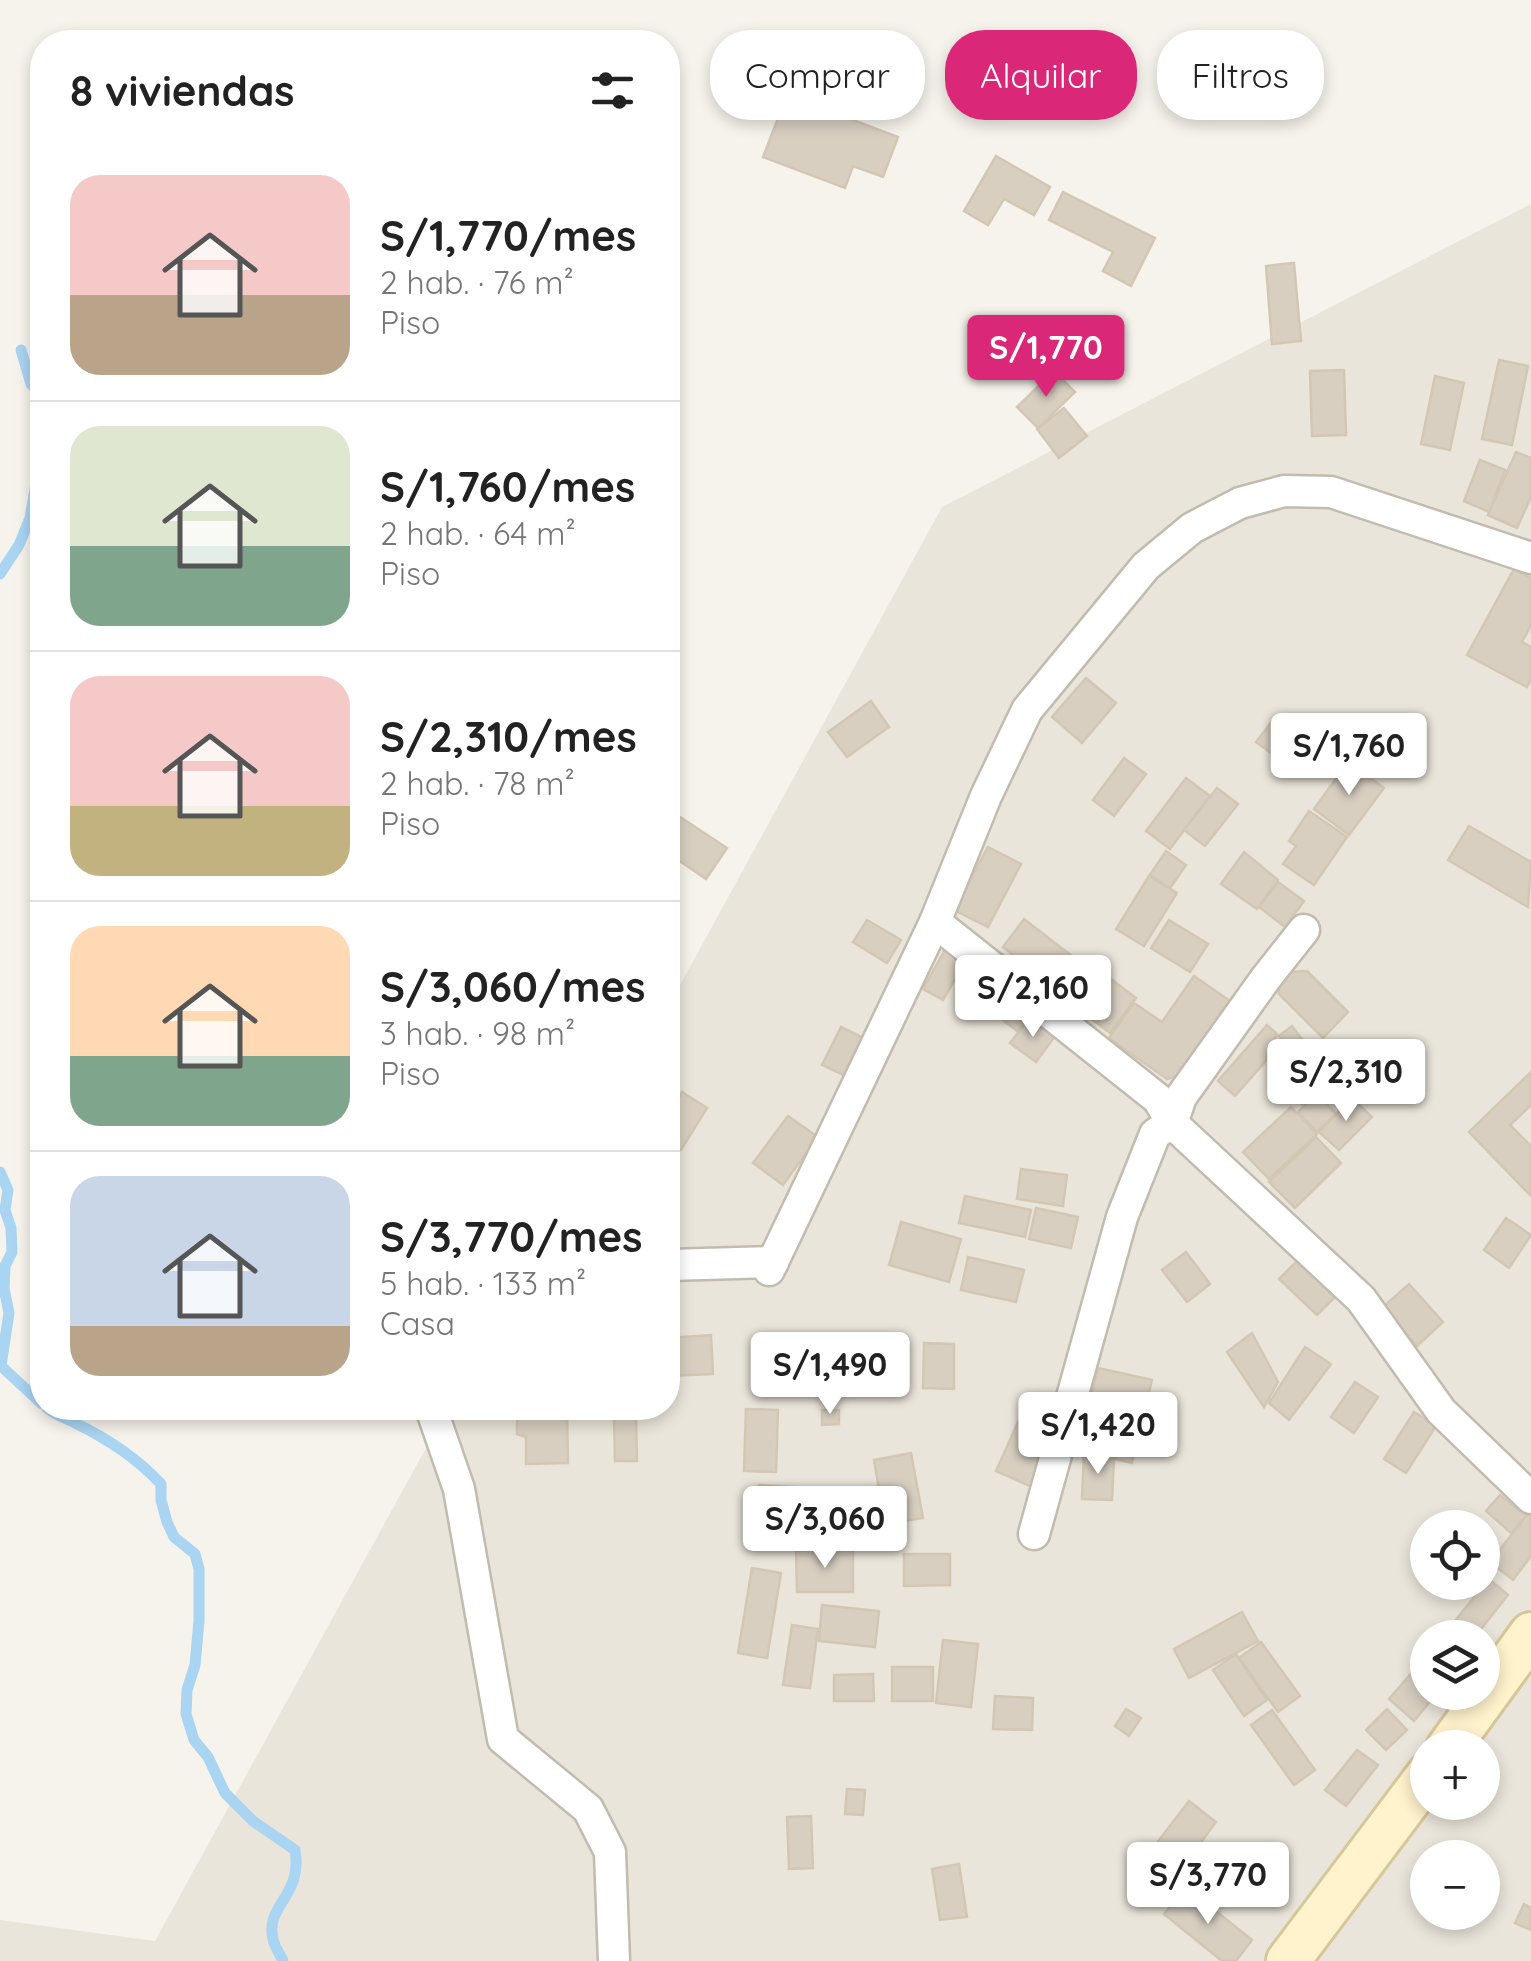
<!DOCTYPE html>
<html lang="es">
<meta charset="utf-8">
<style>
:root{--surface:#fff;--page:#f6f6f6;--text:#222;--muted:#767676;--line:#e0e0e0;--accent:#db2777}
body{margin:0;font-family:Quicksand,sans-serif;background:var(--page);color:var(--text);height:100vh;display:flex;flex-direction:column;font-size:38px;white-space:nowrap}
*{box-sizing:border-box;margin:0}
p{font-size:32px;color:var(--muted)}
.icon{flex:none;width:55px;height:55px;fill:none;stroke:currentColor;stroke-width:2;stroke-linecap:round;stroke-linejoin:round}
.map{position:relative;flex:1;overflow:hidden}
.panel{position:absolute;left:30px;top:30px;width:650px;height:1390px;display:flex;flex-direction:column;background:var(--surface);border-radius:40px;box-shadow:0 5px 15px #0003}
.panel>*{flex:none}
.banner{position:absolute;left:710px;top:30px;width:670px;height:90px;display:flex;gap:20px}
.tools{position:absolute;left:1410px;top:1510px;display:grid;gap:20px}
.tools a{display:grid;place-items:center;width:90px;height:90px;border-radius:50%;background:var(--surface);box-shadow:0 5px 15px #0003;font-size:50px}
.price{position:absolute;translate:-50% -85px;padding:0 22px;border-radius:10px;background:#fff;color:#222;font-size:32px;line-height:65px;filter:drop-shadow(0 2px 5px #0008)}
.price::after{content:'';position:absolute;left:50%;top:60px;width:30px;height:22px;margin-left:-15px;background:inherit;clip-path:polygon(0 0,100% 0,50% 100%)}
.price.current{background:var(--accent);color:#fff}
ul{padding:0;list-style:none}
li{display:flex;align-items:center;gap:30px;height:250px;padding:0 40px}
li+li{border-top:2px solid var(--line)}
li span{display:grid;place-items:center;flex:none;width:280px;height:200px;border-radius:30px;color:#555}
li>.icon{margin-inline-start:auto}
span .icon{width:120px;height:120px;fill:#fffc;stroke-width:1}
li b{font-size:42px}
h2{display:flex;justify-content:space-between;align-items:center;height:120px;padding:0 40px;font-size:42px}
.pill{padding:0 35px;border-radius:40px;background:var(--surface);box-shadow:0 5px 15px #0003;font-size:35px;line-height:90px}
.pill.current{background:var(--accent);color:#fff}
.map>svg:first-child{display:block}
.residential{fill:#eae5da;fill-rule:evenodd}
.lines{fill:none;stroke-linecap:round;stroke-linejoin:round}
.stream{stroke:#a9d4f2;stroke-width:11}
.building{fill:#d8cfc1;stroke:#d3c7b4;stroke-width:2.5}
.street-casing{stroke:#c2bbae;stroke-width:35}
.secondary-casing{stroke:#d6c79b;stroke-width:48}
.street{stroke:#fff;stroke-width:30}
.secondary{stroke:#fff3cd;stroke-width:42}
</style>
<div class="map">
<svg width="1531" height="1961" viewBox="0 0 1531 1961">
<rect width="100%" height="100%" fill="#f6f3ec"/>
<!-- residential -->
<path class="residential" d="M1531,204V1961H0V1920L155,1941L448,1408H668V1007L942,507ZM1428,1528H1482V1582H1428ZM1428,1638H1482V1692H1428ZM1428,1748H1482V1802H1428ZM1428,1858H1482V1912H1428Z"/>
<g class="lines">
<!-- stream -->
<g class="stream">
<path d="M21,350L31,384L42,395"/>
<path d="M0,574L19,545L30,518L42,449"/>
<path d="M0,1172L8,1190L5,1210L11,1228L12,1252L5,1266L4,1288L9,1313L1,1366L42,1404"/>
<path d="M47,1408C56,1416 64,1417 75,1423C106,1438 137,1458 161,1484V1500L167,1522L174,1537L195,1554L199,1569V1621L195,1665L187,1690L186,1714L194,1740L208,1757L225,1793L253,1821L295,1850C303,1897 265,1904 273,1939C274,1946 280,1954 283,1961"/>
</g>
</g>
<!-- building -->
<g class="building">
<path d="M787,95L898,137L883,177L853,166L845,188L763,157Z"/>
<path d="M996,156L1050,187L1034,215L1004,199L988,225L964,211Z"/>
<path d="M1063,192L1155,238L1131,286L1103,271L1113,252L1049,220Z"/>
<path d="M1294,263L1301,341L1272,344L1266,266Z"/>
<path d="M1499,360L1528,366L1512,445L1482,439Z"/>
<path d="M1344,370L1346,435L1312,436L1310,371Z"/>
<path d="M1054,371L1075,392L1038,428L1017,407Z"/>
<path d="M1435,376L1464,383L1450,450L1421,444Z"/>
<path d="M1064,408L1087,436L1059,458L1037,429Z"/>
<path d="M1516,452L1531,458V497L1517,528L1488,515Z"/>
<path d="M1480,460L1505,470L1489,512L1464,501Z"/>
<path d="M1514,569L1531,578V625L1522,642L1531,647V679L1527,687L1467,655Z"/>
<path d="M1086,678L1116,703L1082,743L1052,717Z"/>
<path d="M871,701L889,727L847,757L828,732Z"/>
<path d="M1277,715L1313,742L1293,769L1256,742Z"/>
<path d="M1124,758L1146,774L1114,816L1093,800Z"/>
<path d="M1348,762L1384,788L1349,835L1314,809Z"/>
<path d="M1186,778L1210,796L1170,849L1146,831Z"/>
<path d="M1217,788L1238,804L1205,846L1184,830Z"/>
<path d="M668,809L727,848L706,879L668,853Z"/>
<path d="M1309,811L1347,837L1314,885L1283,864L1296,846L1289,841Z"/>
<path d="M1469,826L1531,862L1528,907L1448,860Z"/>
<path d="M988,847L1021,864L988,927L954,910Z"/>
<path d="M1166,851L1186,865L1170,888L1150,875Z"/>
<path d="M1244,852L1278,880L1257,909L1221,884Z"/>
<path d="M1149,876L1177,893L1144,946L1116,929Z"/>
<path d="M1278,882L1304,901L1285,927L1259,907Z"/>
<path d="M1024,919L1090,970L1069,998L1003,947Z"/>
<path d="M867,920L901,940L887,963L853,942Z"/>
<path d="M1169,920L1208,944L1190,972L1151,948Z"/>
<path d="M945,950L965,962L943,1000L923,989Z"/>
<path d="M1095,967L1136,998L1110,1033L1068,1001Z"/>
<path d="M1307,971L1348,1012L1323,1038L1279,994V984L1290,972Z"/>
<path d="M1194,976L1233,1003L1181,1076L1167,1079L1109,1038L1134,1003L1162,1022Z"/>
<path d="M1015,1005L1029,1016L1017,1031L1003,1020Z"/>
<path d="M1030,1017L1055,1036L1036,1062L1010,1043Z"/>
<path d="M1267,1025L1277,1034L1265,1062L1235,1096L1218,1081Z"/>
<path d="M1292,1026L1308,1047L1315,1041L1339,1070L1319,1085L1279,1036Z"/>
<path d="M841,1027L868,1040L850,1078L822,1065Z"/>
<path d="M1274,1041L1295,1069L1282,1079L1267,1059Z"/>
<path d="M1298,1067L1317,1091L1302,1104L1282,1080Z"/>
<path d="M1531,1072V1105L1510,1125L1531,1146V1196L1469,1132Z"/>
<path d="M682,1092L707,1108L681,1150L668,1141V1114Z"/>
<path d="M1317,1093L1336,1114L1317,1132L1298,1112Z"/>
<path d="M1352,1098L1372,1117L1339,1150L1319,1132Z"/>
<path d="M1291,1107L1317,1134L1269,1179L1243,1152Z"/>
<path d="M788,1116L818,1137L783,1185L753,1163Z"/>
<path d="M1316,1137L1341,1163L1295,1208L1269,1182Z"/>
<path d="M1021,1169L1067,1175L1063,1206L1017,1199Z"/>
<path d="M965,1196L1031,1210L1025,1237L959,1223Z"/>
<path d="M1036,1208L1078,1217L1071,1248L1029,1239Z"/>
<path d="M1506,1218L1531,1235L1509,1268L1484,1250Z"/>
<path d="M901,1222L961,1239L949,1282L889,1265Z"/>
<path d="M1186,1252L1210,1284L1187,1302L1162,1270Z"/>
<path d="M1306,1252L1344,1288L1317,1315L1279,1279Z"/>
<path d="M968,1257L1024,1270L1016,1302L961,1290Z"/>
<path d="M1409,1284L1443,1322L1417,1346L1382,1308Z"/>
<path d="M1252,1333L1278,1382L1264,1407L1227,1352Z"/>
<path d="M711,1335L713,1374L668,1376V1338Z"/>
<path d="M924,1343L954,1344V1389L923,1388Z"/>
<path d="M1305,1347L1331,1364L1289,1420L1269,1403Z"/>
<path d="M1098,1368L1152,1380L1132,1463L1078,1450Z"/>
<path d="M1355,1382L1378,1397L1354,1433L1331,1417Z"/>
<path d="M517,1408H567L568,1463L526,1464V1437L517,1434Z"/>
<path d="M746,1409L778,1410L776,1472L744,1471Z"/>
<path d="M822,1410H839V1424L822,1425Z"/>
<path d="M1414,1412L1436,1426L1406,1473L1384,1459Z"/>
<path d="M614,1416H636L637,1461H615Z"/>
<path d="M1018,1422L1052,1437L1030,1486L996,1471Z"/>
<path d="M1084,1451L1114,1458L1112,1500L1082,1499Z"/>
<path d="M911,1453L923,1518L885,1524L874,1460Z"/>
<path d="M759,1485L860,1491L858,1530L757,1524Z"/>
<path d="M1500,1495L1526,1516L1511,1533L1486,1511Z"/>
<path d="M1531,1510V1556L1513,1580L1490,1562Z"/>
<path d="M853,1549V1592H797L796,1550Z"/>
<path d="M904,1554H950V1585L904,1586Z"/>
<path d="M752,1568L781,1573L767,1658L738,1653Z"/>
<path d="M1489,1579L1508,1595L1474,1638H1441Z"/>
<path d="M822,1605L879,1611L875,1647L819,1641Z"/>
<path d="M1242,1612L1258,1641L1189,1678L1174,1649Z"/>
<path d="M792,1625L818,1629L810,1688L783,1685Z"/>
<path d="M943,1640L978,1644L971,1707L936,1703Z"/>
<path d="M1261,1642L1300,1696L1278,1712L1239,1658Z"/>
<path d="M1236,1654L1267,1700L1244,1716L1213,1670Z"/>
<path d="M1428,1654V1692H1438L1414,1721L1389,1699Z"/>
<rect x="892" y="1667" width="41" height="34"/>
<path d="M873,1674L874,1701H834V1675Z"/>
<path d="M995,1696L1033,1698L1032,1730L993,1729Z"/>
<path d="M1126,1709L1141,1718L1129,1736L1115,1726Z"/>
<path d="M1387,1709L1407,1730L1386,1750L1366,1730Z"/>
<path d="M1272,1710L1315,1770L1294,1785L1251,1725Z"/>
<path d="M1357,1750L1378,1765L1346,1806L1325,1790Z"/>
<path d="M847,1789L865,1790L863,1815L845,1814Z"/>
<path d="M1189,1801L1216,1822L1181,1869L1153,1848Z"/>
<path d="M811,1816L813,1868L789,1869L787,1817Z"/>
<path d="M959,1864L967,1917L940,1920L932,1869Z"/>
<path d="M1186,1887L1252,1940L1236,1961H1222L1164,1914Z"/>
<path d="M1524,1904L1531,1908V1930L1515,1923Z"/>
</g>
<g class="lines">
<!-- street casing -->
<g class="street-casing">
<g id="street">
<path d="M935,922L1158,1099L1172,1123L1361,1299L1441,1411L1531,1498"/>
<path d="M668,1265L773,1262"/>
<path d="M769,1270L935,922L986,796L1027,710L1146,566L1192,528L1240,503L1284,491L1331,492L1531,558"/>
<path d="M431,1408L459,1489L503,1739L588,1809L610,1852L614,1961"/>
<path d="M1034,1534L1122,1217L1155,1134L1172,1123L1181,1097L1266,978L1304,930"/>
</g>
</g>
<!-- secondary casing -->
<g class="secondary-casing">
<g id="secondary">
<path d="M1448,1748L1531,1634"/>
<path d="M1288,1961L1428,1775"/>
</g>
</g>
<!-- street -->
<use href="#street" class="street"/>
<!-- secondary -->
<use href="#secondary" class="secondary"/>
</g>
</svg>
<div class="tools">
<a><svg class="icon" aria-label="locate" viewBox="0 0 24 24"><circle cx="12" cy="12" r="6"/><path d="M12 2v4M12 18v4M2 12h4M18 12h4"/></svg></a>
<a><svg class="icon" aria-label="layers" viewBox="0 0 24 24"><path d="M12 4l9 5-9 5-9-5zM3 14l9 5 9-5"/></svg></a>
<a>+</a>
<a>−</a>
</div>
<b class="price current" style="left:1046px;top:400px">S/1,770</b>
<b class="price" style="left:1349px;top:798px">S/1,760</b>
<b class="price" style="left:1033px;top:1040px">S/2,160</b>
<b class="price" style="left:1346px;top:1124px">S/2,310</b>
<b class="price" style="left:830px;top:1417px">S/1,490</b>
<b class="price" style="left:1098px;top:1477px">S/1,420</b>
<b class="price" style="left:825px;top:1571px">S/3,060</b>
<b class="price" style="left:1208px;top:1927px">S/3,770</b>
<div class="banner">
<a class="pill">Comprar</a>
<a class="pill current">Alquilar</a>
<a class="pill">Filtros</a>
</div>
<section class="panel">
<h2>8 viviendas<svg class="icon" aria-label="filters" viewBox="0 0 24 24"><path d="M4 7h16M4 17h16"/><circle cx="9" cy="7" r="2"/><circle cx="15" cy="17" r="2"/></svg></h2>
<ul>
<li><span style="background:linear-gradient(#f6c9c9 60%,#b9a48a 0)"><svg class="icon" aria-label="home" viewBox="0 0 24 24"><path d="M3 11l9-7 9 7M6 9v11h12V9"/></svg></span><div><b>S/1,770/mes</b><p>2 hab. · 76 m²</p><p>Piso</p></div></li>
<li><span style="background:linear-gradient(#dfe7d0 60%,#7fa58c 0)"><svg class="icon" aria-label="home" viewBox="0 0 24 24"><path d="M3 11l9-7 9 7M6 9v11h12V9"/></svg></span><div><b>S/1,760/mes</b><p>2 hab. · 64 m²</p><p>Piso</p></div></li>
<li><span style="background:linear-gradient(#f6c9c9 65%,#c2b280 0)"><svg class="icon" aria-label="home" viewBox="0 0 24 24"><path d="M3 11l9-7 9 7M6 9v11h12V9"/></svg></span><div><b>S/2,310/mes</b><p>2 hab. · 78 m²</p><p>Piso</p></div></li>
<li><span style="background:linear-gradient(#ffd9b3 65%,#7fa58c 0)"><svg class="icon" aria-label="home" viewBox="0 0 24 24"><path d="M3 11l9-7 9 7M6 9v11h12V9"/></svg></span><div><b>S/3,060/mes</b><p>3 hab. · 98 m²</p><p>Piso</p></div></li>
<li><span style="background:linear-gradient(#c9d6e8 75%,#b9a48a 0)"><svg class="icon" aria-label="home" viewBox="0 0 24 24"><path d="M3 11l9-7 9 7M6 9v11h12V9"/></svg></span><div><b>S/3,770/mes</b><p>5 hab. · 133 m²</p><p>Casa</p></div></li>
</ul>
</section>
</div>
